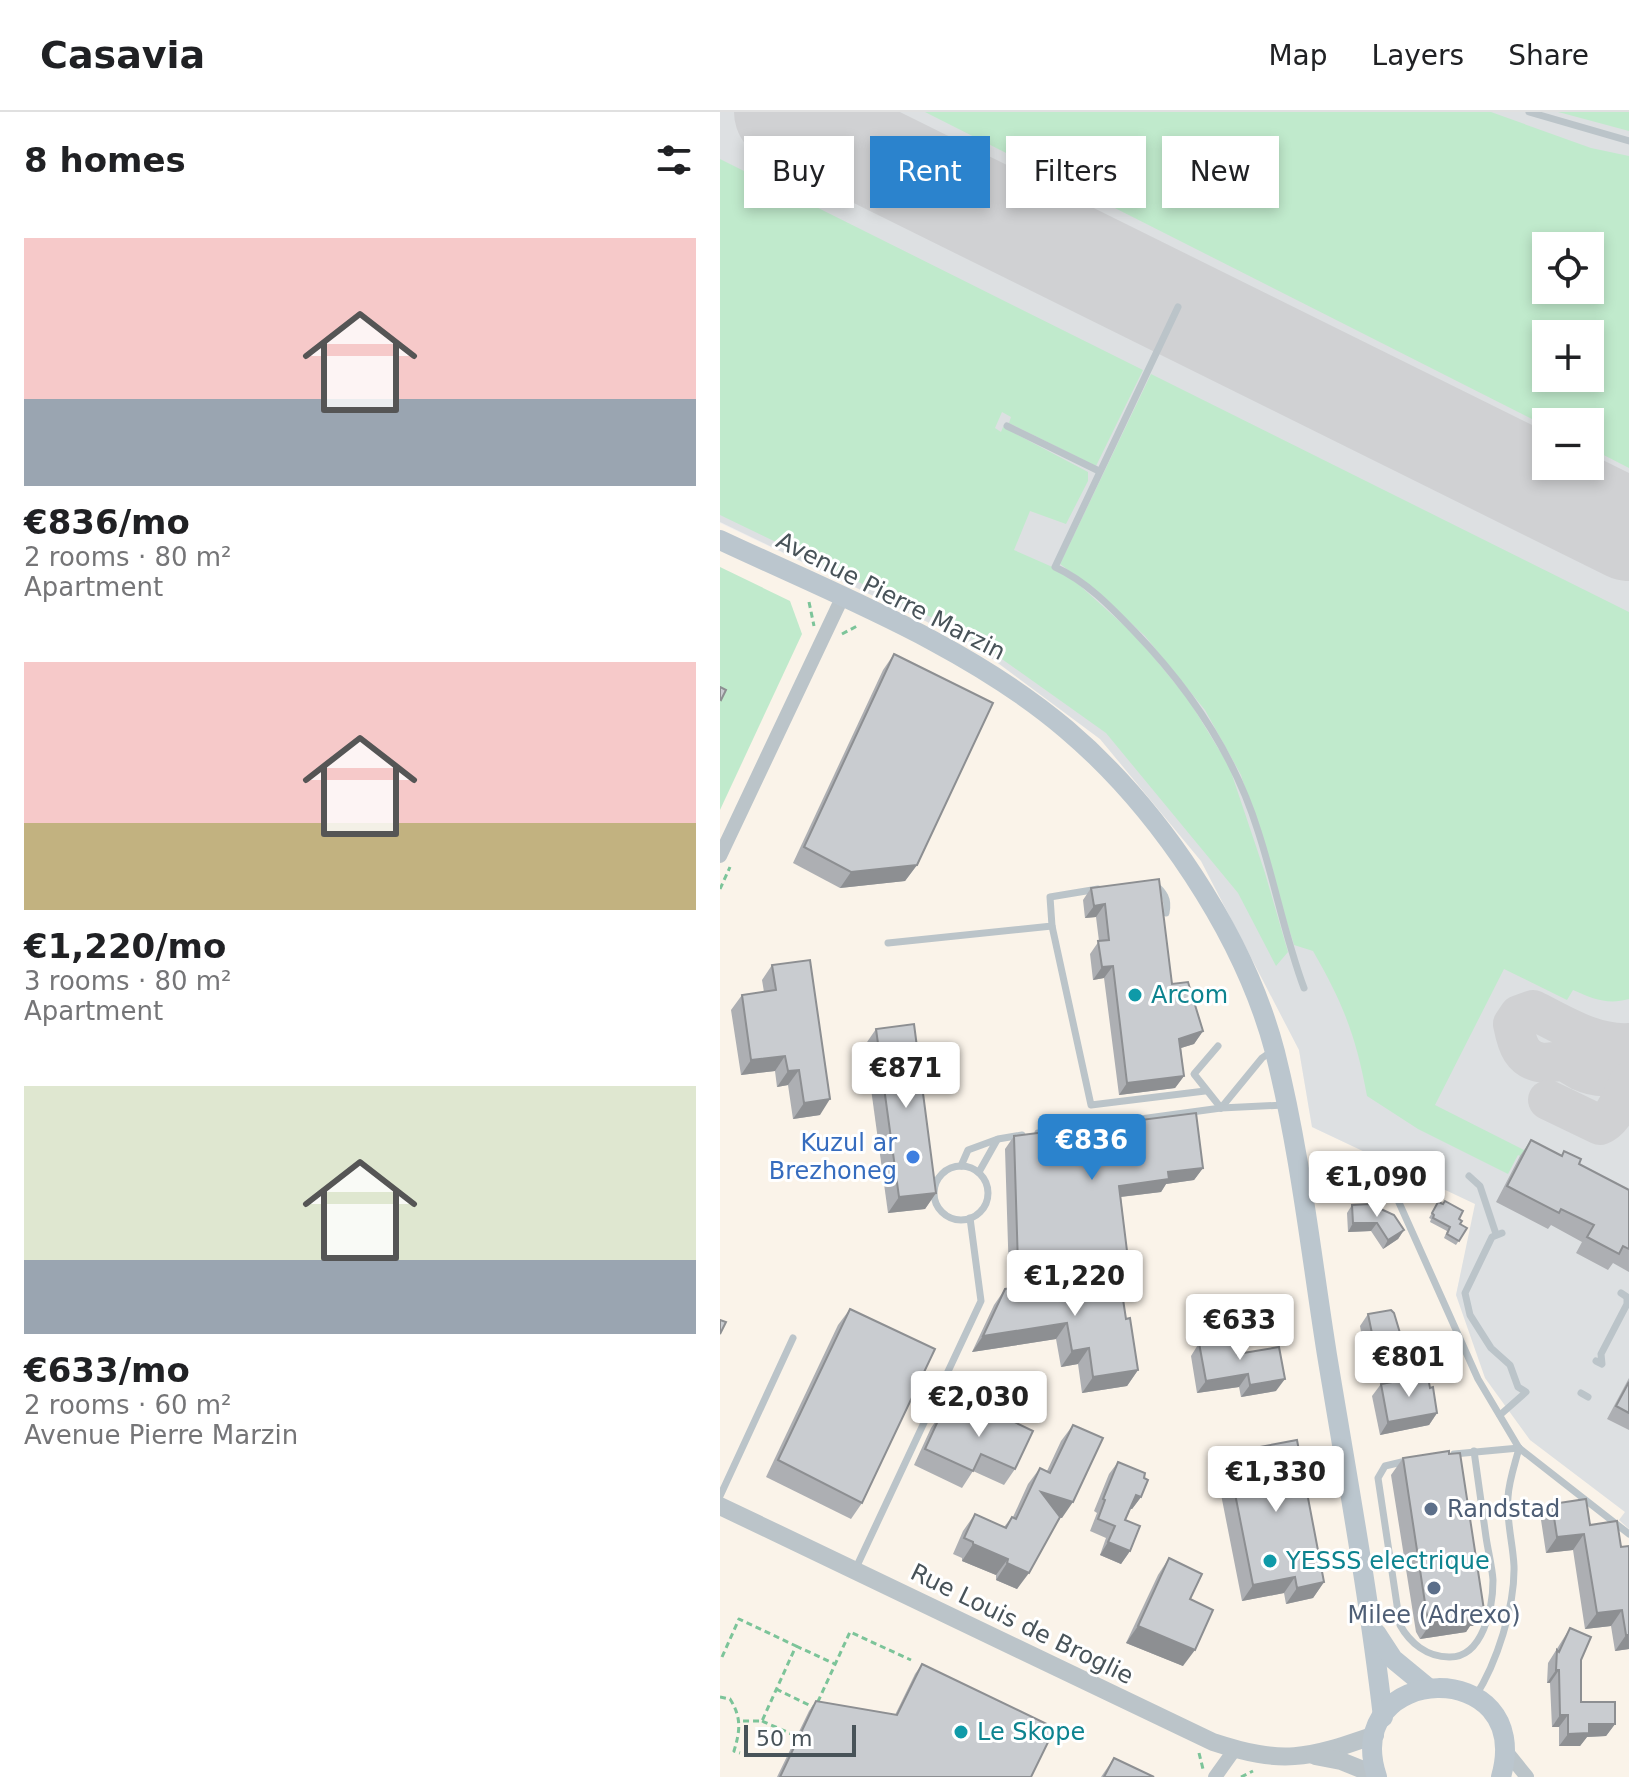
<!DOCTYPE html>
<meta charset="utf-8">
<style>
:root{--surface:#fff;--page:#f6f6f6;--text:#202124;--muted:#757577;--line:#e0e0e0;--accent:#2b83cd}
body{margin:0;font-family:"DejaVu Sans",sans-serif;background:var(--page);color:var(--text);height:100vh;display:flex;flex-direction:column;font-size:30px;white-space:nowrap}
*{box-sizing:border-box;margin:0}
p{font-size:26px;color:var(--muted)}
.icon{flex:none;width:44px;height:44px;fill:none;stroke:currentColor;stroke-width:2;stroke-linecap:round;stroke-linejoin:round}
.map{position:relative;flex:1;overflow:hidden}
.details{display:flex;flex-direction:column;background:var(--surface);width:720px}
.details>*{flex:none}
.guide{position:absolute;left:24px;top:24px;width:760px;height:72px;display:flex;gap:16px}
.controls{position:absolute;left:812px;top:120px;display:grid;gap:16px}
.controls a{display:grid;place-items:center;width:72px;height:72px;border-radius:0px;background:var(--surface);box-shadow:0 4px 12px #0003;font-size:40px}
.scale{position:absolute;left:24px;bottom:20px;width:112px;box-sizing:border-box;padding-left:8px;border:4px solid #485359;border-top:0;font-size:22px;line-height:28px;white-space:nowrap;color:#485359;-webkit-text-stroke:6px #fff;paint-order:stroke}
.price{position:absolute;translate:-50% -68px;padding:0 18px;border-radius:8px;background:#fff;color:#222;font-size:26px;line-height:52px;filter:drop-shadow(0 2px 4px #0008)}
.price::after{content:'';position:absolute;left:50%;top:48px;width:24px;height:18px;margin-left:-12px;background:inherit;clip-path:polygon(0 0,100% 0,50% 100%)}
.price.current{background:var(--accent);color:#fff}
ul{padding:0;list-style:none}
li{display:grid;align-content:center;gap:16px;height:424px;padding:0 24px}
li span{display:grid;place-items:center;height:248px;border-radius:0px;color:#555}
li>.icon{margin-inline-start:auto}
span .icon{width:144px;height:144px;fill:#fffc;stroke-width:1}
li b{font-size:34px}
h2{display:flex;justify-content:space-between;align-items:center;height:96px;padding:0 24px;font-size:34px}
.chip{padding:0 28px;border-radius:0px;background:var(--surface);box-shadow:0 4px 12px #0003;font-size:28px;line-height:72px}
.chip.current{background:var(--accent);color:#fff}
header{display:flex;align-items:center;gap:48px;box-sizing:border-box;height:112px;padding:0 40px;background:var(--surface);border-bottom:2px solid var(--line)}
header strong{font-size:38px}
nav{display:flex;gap:44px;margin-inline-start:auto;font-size:28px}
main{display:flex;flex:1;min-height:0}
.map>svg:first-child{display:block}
.commercial{fill:#faf3e9}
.airport{fill:#dde0e2;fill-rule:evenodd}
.green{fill:#c0eacc;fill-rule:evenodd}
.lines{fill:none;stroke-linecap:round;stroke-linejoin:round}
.taxiway{stroke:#d0d1d3;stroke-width:40}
.runway{stroke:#d0d1d3;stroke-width:102}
.path{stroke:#7cc499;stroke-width:3;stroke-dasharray:6 4;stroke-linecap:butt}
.service{stroke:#bbc4c9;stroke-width:7}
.minor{stroke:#bbc4c9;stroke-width:14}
.tertiary{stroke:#bbc4c9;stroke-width:18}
.secondary{stroke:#bbc6ce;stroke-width:20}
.wall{fill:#adafb3}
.shaded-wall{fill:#8d8f92}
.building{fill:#c9ccd0;stroke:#8d8f92;stroke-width:2}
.culture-dot{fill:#0f9aa8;stroke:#fff;stroke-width:3}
.shop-dot{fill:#3f7fe0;stroke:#fff;stroke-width:3}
.service-dot{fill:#5c6f8a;stroke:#fff;stroke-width:3}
.labels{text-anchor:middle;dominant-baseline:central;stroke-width:6;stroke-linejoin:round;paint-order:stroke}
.street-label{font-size:24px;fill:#485359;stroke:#fff}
.culture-label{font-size:24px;fill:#0d838f;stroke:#fff;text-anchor:start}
.shop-label{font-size:24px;fill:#366cbe;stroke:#fff;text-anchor:end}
.service-label{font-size:24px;fill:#4e5e75;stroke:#fff;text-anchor:start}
</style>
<header>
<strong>Casavia</strong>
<nav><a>Map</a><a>Layers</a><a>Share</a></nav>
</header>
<main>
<section class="details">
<h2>8 homes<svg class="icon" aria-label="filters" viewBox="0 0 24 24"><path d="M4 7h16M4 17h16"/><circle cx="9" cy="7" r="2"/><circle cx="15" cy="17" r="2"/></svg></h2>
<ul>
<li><span style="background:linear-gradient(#f6c9c9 65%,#9aa5b1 0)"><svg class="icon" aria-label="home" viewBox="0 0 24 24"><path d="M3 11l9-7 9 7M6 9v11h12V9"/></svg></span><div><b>€836/mo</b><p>2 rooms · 80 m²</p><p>Apartment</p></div></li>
<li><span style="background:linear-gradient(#f6c9c9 65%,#c2b280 0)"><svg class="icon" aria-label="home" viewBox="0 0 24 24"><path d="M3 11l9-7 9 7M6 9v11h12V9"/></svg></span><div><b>€1,220/mo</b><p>3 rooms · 80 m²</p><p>Apartment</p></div></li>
<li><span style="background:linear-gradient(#dfe7d0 70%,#9aa5b1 0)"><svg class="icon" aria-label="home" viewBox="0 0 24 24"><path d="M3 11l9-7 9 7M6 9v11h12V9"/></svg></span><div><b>€633/mo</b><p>2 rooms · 60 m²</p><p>Avenue Pierre Marzin</p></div></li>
</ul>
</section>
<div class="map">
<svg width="909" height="1665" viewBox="0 0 909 1665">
<rect width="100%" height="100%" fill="#f0eeee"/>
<!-- commercial -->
<path class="commercial" d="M0,411L251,531L380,627L481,749L579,938L592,1015L756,1092L736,1183L811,1328L905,1400L900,1408L909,1417V1665H0Z"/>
<!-- airport -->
<path class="airport" d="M0,0H909V1417L899,1408L905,1400L810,1328L765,1266L736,1183L755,1092L592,1015L579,938L481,749L380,627L251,531L0,410ZM826,134H870V178H826ZM826,222H870V266H826ZM826,310H870V354H826Z"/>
<!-- green -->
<g class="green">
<path d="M205,0H771L871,36L909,44V356L870,336V310H826V314ZM826,134H870V178H826ZM826,222H870V266H826Z"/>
<path d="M838,0H909V19L842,1Z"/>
<path d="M0,47L423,258L376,354L289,311L291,305L282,300L275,316L281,320L283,315L368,360V369L346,412L310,399L294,438L337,457L357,471L417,525L468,587L509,654L545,761L568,840L556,854L518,781L386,621L248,523L0,403Z"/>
<path d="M431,262L909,500V887C888,893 873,887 853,878L847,888L784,857L715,993L804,1038L808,1032L826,1041L820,1053L798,1043L788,1062L698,1017L647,984C636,924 623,891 593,839L574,833L521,663L485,598L425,524L374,477L340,452Z"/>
<path d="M0,455L70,489L82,522L0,698Z"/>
</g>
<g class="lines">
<!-- taxiway -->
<g class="taxiway">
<path d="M909,931C874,933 843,913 813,898L799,903L793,912C797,932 801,949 825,951C831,951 837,948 844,950C849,951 855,956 861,959C878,967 892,965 909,959"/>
<path d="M828,988L880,1013C895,1007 902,984 909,970"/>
</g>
<!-- runway -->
<path class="runway" d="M65,0L909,418"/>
<!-- path -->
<g class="path">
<path d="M89,490L94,514"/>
<path d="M122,522L139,513"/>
<path d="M0,777L10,755"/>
<path d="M76,1534L115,1552"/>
<path d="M2,1545L19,1507L76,1534L42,1609H20"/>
<path d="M56,1577L95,1596L130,1520L191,1548"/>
<path d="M0,1585L10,1587C22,1606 20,1619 14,1639L20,1641"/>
<path d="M42,1609L76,1624"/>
<path d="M479,1641L483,1657"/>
<path d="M521,1665L533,1659"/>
</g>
<!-- service -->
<g class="service">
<path d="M809,0L909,29"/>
<path d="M458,195L335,455C366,469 391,495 415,520C470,577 514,642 538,719C555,771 565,825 584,876"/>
<path d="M287,314L379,359"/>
<path d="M433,771C444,780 449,787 446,801"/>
<path d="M332,814L371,993L485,979"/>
<path d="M168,831L332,814L330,785L378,777"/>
<path d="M498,934L474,962L501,996"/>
<path d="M501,996L542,946L552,939"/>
<path d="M318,1021L501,996L564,993"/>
<path d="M241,1054L248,1038L278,1027L302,1023"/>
<circle cx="241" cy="1081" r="27"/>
<path d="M259,1060L277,1028"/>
<path d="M749,1064L760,1074L776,1122"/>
<path d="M668,1066L758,1267L799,1336L909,1422"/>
<path d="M876,1249L882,1252L881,1242L907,1192V1185L901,1181"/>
<path d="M861,1281L868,1285"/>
<path d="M780,1303L806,1280L798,1275L790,1253L771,1236L750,1203L745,1181L772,1125L782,1121"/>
<path d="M734,1342L799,1336"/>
<path d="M686,1349L665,1354L658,1366L680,1513C690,1531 707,1545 729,1545C763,1546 773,1495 773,1468C772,1454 768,1439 766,1425C762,1396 758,1368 754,1339"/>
<path d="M0,1384L73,1226"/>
<path d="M135,1458L261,1189L250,1106"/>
<path d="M755,1585C777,1551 795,1494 794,1454C793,1431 786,1408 788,1385C789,1368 795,1352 799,1336"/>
</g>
<!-- minor -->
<g class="minor">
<path d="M0,744L122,486"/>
<path d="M786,1639L807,1665"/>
<path d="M495,1665L515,1637"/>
</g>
<!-- tertiary -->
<g class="tertiary">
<path d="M0,1394L493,1630C563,1653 586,1647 655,1623"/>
<path d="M595,1644L621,1649L656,1663"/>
</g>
<!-- secondary -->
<g class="secondary">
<path d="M0,428C117,483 247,533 346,617C438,695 524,822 555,940C580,1039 591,1142 607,1243C627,1364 649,1484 663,1605"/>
<path d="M656,1521L673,1547L707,1575"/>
<path d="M657,1665C619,1550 815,1543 781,1665"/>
</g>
</g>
<!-- wall -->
<g class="wall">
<path d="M174,542L197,753L185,769L120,776L73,751L163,558Z"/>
<path d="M371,776L452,872L483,919L474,932L461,936L464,964L455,976L399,983L384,866L373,868L370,842L379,829L376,805L365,806L363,788Z"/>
<path d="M52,853L100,1003L73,1007L68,973L57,975L55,959L21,963L11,898L22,883L44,880L42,868Z"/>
<path d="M156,917L216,1081L205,1097L168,1101L145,933Z"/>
<path d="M294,1024L483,1056L474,1068L446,1072L441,1080L401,1085L407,1139L399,1151L289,1165L285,1037Z"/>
<path d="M811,1028L841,1044L844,1039L859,1052L909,1078V1160L893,1151L888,1158L856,1141L862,1130L831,1113L828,1117L776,1090L800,1044Z"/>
<path d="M718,1090L739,1107L740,1112L747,1116L736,1133L724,1126L727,1119L710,1110L711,1107L709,1106Z"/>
<path d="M632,1093L684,1118L678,1127L663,1137L651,1119L628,1120L627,1101Z"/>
<path d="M285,1177L406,1207L418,1258L407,1274L362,1281L358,1252L341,1255L336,1227L252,1240L274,1193Z"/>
<path d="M130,1197L142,1391L131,1407L46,1365L118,1213Z"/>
<path d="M648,1202L680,1221L689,1229L712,1240L704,1252L654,1260L647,1254L640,1214Z"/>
<path d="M479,1231L517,1242L556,1279L521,1285L519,1275L477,1281L471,1244Z"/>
<path d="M909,1266V1318L887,1307Z"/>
<path d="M702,1267L710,1276L717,1301L709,1313L660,1323L652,1284L661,1272Z"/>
<path d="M250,1294L295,1357L284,1373L253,1359L242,1376L194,1353L211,1316L222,1300L240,1308Z"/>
<path d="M353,1313L342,1406H340L297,1477L276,1468V1463L242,1449V1446L233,1442L243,1419L255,1402L284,1415L292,1405H293L308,1372L320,1356L327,1359L341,1329Z"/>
<path d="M507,1341L604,1470L593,1486L566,1492L564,1481L522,1489L496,1357Z"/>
<path d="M683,1346L764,1498L753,1514H750L746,1520L700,1527L696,1520L671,1363Z"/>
<path d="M398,1350L421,1385L412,1397H410L405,1408L410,1439L401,1452L380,1443L386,1426L370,1419L377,1401L374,1399L389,1362Z"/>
<path d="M832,1392L870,1413L901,1435L909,1434V1537L895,1539L891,1514L865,1517L853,1438L826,1441L821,1408Z"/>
<path d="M449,1446L470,1487L463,1554L406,1531L438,1463Z"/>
<path d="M850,1516L861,1548V1590L895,1612L886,1624L867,1625L860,1634H839V1615H832L830,1571H827L828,1551Z"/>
<path d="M202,1552L311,1665H57L89,1599L96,1589L175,1603L195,1562Z"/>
<path d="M394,1646L434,1665H381Z"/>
</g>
<!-- shaded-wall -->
<g class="shaded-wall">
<path d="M197,753L185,769L120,776L131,760Z"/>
<path d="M385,792L376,805L365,806L374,794Z"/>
<path d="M393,854L384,866L373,868L382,855Z"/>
<path d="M483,919L474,932L451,939L459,927Z"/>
<path d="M65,944L55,959L21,963L31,948Z"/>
<path d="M79,958L68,973L57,975L68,959Z"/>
<path d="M464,964L455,976L399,983L407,971Z"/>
<path d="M110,987L100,1003L73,1007L84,991Z"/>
<path d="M483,1056L474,1068L446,1072L441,1080L391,1086L399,1074L448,1060Z"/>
<path d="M216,1081L205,1097L168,1101L179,1085Z"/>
<path d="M633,1111H657L651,1119L628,1120Z"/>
<path d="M684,1118L678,1127L663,1137L668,1128Z"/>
<path d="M407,1139L399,1151L289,1165L298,1153Z"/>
<path d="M347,1211L336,1227L252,1240L263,1224Z"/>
<path d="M369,1236L358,1252L341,1255L352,1239Z"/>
<path d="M712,1240L704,1252L654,1260L662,1247Z"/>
<path d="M418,1258L407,1274L362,1281L373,1265Z"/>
<path d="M528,1262L519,1275L477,1281L486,1269Z"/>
<path d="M565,1267L556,1279L521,1285L530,1273Z"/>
<path d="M717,1301L709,1313L660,1323L668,1310Z"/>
<path d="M321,1380L353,1390L342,1406L310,1396Z"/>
<path d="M416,1383L421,1385L412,1397L407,1396Z"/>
<path d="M864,1422L853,1438L826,1441L837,1425Z"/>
<path d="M388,1430L410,1439L401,1452L380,1443Z"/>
<path d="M253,1432L288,1447L276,1463L242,1449Z"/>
<path d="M287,1451L309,1461L297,1477L276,1468Z"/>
<path d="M575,1465L564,1481L522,1489L533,1473Z"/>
<path d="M604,1470L593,1486L566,1492L577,1476Z"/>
<path d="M764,1498L753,1514H750L746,1520L700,1527L711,1511Z"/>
<path d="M902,1498L891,1514L865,1517L877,1501Z"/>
<path d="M418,1514L475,1538L463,1554L406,1531Z"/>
<path d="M906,1523H909V1537L895,1539Z"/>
<path d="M836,1558H839L830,1571H827Z"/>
<path d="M840,1603H848L839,1615H832Z"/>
<path d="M869,1612H895L886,1624L867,1625L860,1634H839L848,1622Z"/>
</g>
<!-- building -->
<g class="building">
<path d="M174,542L273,591L197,753L131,760L84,735Z"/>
<path d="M0,575L6,578L1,588L0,587Z"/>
<path d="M439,767L452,872L468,870L483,919L459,927L464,964L407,971L393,854L382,855L378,829L389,828L385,792L374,794L371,776Z"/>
<path d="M90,848L110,987L84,991L79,958L68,959L65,944L31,948L22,883L56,878L52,853Z"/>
<path d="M194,912L216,1081L179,1085L156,917Z"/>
<path d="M476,1001L483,1056L448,1060L449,1067L399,1074L407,1139L298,1153L294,1024Z"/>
<path d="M811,1028L842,1044L844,1039L861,1047L859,1052L909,1078V1137L903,1134L899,1142L867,1125L874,1113L841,1097L839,1101L787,1074Z"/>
<path d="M725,1089L743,1099L739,1107L742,1109L740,1112L747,1116L739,1129L727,1122L730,1115L713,1106L714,1103L712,1101L718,1090L723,1092Z"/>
<path d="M650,1092L674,1103L684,1118L668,1128L657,1111H633L632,1093Z"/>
<path d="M399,1161L406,1207L410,1206L418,1258L373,1265L369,1236L352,1239L347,1211L263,1224L285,1177Z"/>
<path d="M130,1197L215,1237L142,1391L58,1348Z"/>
<path d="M671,1198L674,1201L680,1221L689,1229L710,1226L712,1240L662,1247L656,1241L648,1202Z"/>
<path d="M0,1208L6,1210L0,1222Z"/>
<path d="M514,1225L517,1242L559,1235L565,1267L530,1273L528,1262L486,1269L479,1231Z"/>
<path d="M701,1265L702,1267L708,1265L710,1276L713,1275L717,1301L668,1310L661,1272Z"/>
<path d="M909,1270V1301L896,1294Z"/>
<path d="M250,1294L283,1308L284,1305L313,1319L295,1357L261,1342L253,1359L205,1337L222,1300L243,1309Z"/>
<path d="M353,1313L383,1326L353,1390L321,1380L340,1405L309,1461L287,1451L288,1447L253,1432V1430L244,1426L255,1402L286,1416L292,1405L296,1407L320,1356L330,1361Z"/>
<path d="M577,1328L604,1470L577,1476L575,1465L533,1473L507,1341Z"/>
<path d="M729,1339V1342L740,1341L764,1498L756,1499L757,1504L711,1511L707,1504L683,1346Z"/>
<path d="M398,1350L425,1361L424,1366L428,1368L421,1385L416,1383L405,1408L420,1414L410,1439L388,1430L395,1414L378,1407L385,1388L383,1387Z"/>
<path d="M866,1387L870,1413L897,1409L901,1435L909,1434V1523H906L902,1498L877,1501L864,1422L837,1425L832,1392Z"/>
<path d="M449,1446L482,1462L470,1487L493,1498L475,1538L418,1514Z"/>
<path d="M850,1516L871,1525L861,1548V1590H895V1612H869V1621L848,1622V1603H840L839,1558H836L837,1538L839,1540Z"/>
<path d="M202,1552L335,1616L311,1665H60L96,1589L177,1603Z"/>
<path d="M394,1646L434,1665H384Z"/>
</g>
<!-- markers -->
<g class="culture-dot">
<circle cx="415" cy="883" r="8"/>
<circle cx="550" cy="1449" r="8"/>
<circle cx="241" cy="1620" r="8"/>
</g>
<circle class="shop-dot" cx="193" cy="1045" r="8"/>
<g class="service-dot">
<circle cx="711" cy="1397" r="8"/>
<circle cx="714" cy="1476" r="8"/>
</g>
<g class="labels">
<!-- street labels -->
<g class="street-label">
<text transform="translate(171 484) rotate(27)">Avenue Pierre Marzin</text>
<text transform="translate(302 1512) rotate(26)">Rue Louis de Broglie</text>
</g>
<!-- culture labels -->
<g class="culture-label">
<text x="431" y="883">Arcom</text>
<text x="566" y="1449">YESSS electrique</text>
<text x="257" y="1620">Le Skope</text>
</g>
<!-- shop labels -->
<g class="shop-label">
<text x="177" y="1031">Kuzul ar<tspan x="177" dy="28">Brezhoneg</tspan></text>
</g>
<!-- service labels -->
<g class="service-label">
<text x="727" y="1397">Randstad</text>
<text x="714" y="1503" text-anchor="middle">Milee (Adrexo)</text>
</g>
</g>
</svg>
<div class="controls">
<a><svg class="icon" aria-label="locate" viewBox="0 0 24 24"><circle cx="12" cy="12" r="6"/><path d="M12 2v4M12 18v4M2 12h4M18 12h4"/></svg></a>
<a>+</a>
<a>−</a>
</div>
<div class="scale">50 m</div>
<b class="price" style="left:186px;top:998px">€871</b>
<b class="price current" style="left:372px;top:1070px">€836</b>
<b class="price" style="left:657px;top:1107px">€1,090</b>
<b class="price" style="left:355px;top:1206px">€1,220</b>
<b class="price" style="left:520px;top:1250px">€633</b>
<b class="price" style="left:689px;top:1287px">€801</b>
<b class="price" style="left:259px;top:1327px">€2,030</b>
<b class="price" style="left:556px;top:1402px">€1,330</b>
<div class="guide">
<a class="chip">Buy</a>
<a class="chip current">Rent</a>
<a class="chip">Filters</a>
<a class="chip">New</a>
</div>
</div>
</main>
